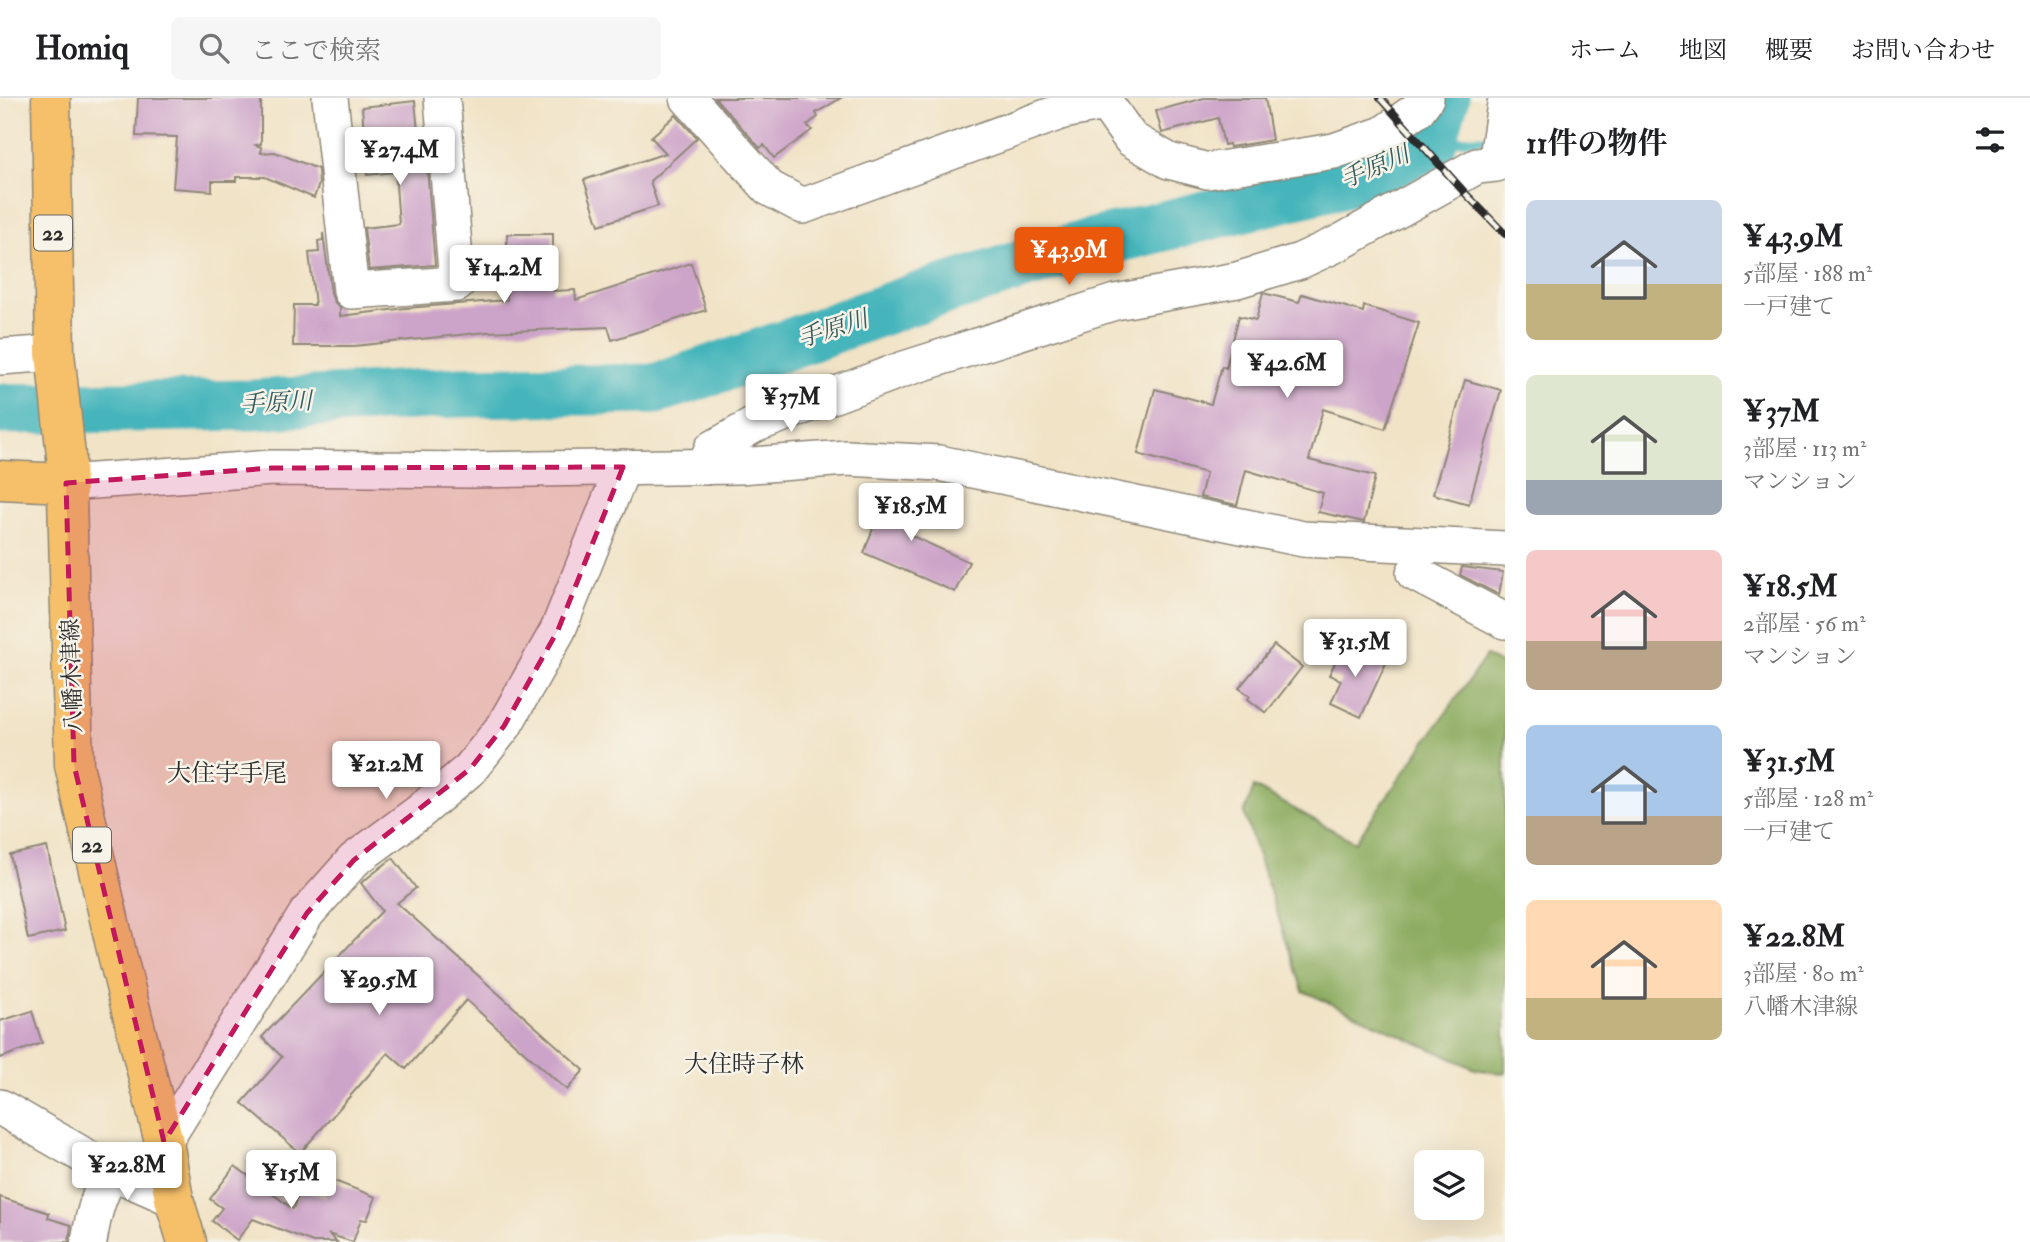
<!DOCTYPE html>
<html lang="ja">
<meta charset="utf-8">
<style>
:root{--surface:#fff;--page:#f6f6f6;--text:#202124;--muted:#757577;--line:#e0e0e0;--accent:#ea580c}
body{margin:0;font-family:"IM FELL Double Pica","Noto Serif JP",serif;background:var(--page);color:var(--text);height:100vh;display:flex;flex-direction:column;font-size:26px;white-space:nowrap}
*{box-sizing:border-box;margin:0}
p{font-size:23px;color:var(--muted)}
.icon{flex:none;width:38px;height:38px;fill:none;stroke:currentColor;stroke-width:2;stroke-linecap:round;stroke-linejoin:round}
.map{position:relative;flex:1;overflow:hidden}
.panel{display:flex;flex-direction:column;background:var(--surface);width:525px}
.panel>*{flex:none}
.tools{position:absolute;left:1414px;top:1052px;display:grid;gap:14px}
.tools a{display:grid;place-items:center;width:70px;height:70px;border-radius:10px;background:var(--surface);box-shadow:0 7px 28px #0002;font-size:35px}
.price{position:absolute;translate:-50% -60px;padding:0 16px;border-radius:7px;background:#fff;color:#222;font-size:23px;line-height:46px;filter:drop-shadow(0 2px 4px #0008)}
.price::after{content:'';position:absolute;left:50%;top:42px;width:21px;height:16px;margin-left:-10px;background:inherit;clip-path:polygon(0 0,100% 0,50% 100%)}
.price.on{background:var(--accent);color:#fff}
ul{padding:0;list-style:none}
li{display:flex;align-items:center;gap:21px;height:175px;padding:0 21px}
li span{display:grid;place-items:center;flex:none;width:196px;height:140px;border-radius:10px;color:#555}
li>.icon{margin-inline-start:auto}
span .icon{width:84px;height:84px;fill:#fffc;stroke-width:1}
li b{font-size:30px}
h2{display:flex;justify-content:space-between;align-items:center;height:84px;padding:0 21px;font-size:30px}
header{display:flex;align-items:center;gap:42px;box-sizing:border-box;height:98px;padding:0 35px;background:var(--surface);border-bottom:2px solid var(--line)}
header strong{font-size:33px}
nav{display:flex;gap:38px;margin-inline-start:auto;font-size:24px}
.search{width:490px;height:63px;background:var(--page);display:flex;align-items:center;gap:18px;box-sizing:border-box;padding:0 24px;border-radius:10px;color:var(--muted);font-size:26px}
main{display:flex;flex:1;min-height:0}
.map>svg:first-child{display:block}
.forest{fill:#8dac60;stroke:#5c6c46;stroke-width:2}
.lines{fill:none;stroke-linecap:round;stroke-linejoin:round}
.stream{stroke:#45b5bb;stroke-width:9}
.river{stroke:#45b5bb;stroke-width:51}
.building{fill:#cda4c9}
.minor-casing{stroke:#8e8778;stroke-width:38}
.major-casing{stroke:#8e8778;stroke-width:41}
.minor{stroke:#fff;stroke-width:35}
.major{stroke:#f6c06b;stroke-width:38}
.rail-casing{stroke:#2b2b2b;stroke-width:8}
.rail{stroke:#f7f3e8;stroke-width:5;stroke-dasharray:16;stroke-linecap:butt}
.marked{fill:#c2185b;fill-opacity:0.2;stroke:#c2185b;stroke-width:5;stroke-dasharray:14 9;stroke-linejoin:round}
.labels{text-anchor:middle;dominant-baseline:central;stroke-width:5;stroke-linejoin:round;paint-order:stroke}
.shield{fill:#f7f3e8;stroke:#686764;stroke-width:2}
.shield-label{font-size:21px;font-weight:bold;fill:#2b2b2b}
.street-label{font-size:23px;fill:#2b2b2b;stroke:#f7f3e8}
.water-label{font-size:24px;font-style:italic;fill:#345b5d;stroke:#f7f3e8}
.neighbourhood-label{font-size:24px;fill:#2b2b2b;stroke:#f7f3e8}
</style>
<header>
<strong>Homiq</strong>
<div class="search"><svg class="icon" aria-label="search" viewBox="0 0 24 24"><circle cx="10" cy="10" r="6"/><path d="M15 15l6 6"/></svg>ここで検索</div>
<nav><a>ホーム</a><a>地図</a><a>概要</a><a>お問い合わせ</a></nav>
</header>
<main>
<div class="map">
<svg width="1505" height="1144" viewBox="0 0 1505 1144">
<rect width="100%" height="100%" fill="#f7f3e8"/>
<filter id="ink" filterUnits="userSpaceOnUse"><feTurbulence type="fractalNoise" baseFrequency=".0143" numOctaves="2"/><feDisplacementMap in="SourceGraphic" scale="14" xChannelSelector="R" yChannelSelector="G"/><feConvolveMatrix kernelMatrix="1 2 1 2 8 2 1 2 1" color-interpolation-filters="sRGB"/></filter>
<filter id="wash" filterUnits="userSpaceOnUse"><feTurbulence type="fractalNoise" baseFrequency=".00686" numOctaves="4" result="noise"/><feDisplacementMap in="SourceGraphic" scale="28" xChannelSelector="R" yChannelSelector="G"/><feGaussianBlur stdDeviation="1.57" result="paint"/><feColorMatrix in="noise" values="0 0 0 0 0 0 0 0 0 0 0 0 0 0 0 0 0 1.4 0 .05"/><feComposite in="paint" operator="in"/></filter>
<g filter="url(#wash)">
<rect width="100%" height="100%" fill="#f1e3c6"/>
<!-- forest -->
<path class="forest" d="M1486,558L1505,568V976L1475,971L1303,893L1244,716L1254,689L1355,744Z"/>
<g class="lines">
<!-- stream -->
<path class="stream" d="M1431,46L1473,41H1493"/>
<!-- river -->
<path class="river" d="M0,311L253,307L459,294L655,291L792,245L905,204L1086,147L1361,80L1431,46L1444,0"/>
</g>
<g id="blocks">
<!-- building -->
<g class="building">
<path d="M138,0H261V46L256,47L261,49V55L275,54L318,71L319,86L314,100L265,79H236V83H212V93L173,90L177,39L136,38Z"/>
<path d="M715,0H841L816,15L818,19L807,27L812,32L774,60L764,47L760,50Z"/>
<path d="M1204,0H1265L1272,42L1230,49L1229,46L1224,47L1218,20L1162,35L1156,13Z"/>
<path d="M415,3L418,33L424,32L435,167L369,172L364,130L399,126L395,74L367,77L362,9Z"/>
<path d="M676,17L697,40L650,83L658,108L599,127L584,82L666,55L651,39Z"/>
<path d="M323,135L331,195L334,204L340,209V218L406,210L507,202V136H553V193L575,192L576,202L691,165L706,212L612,242L608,229L487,234L354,248H293L294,207H315L309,155L319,154L318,143L323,142Z"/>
<path d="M1263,195L1299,204L1302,196L1363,214L1364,208L1419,225L1385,331L1323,311L1309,362L1375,378L1364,424L1318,414L1323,395L1246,372L1237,407L1200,399L1206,375L1138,356L1155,291L1211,306L1222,268L1226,270L1239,218L1256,222Z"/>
<path d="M1465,282L1501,292L1469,406L1433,396Z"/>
<path d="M888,390L925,403L912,438L969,464L955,494L864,455Z"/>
<path d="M1462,469L1503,474L1499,497L1460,477Z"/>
<path d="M1344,546L1386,565L1361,619L1331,605L1341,582L1329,577Z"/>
<path d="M1274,547L1302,569L1266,615L1248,601L1250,598L1239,590Z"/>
<path d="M47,749L65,833L28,841L10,757Z"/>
<path d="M393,760L416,790L397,805L584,972L567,992L466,902L406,971L388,955L300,1055L242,1005L282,959L262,939L382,813L361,785Z"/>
<path d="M32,913L42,945L0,960V923Z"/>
<path d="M235,1068L293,1111L301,1091L325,1100L332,1082L376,1099L367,1122L361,1121L353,1144L328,1136L337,1144H313L253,1121L237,1142L212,1123L222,1110L210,1101Z"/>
<path d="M0,1099L49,1115L48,1120L71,1127L69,1144H0Z"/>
</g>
</g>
</g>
<g filter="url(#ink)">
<use href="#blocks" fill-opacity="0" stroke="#8e8778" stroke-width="2"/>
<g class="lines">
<!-- minor casing -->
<g class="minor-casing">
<g id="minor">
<path d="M330,0L351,193L457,186L442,0"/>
<path d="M688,0L769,90L803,108L1063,13L1104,5"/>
<path d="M1102,0L1131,41L1169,63L1208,73L1334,53L1383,36L1418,11L1426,0"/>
<path d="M0,259L55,255"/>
<path d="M705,369L712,351L754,327L901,272L1115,204L1237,182L1300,163L1339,145L1477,68L1496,66L1505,6"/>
<path d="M66,385L272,370L471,372L739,368L847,360L939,365L1303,441L1505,451"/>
<path d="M1414,475L1505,523"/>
<path d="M0,1009L112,1074L174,1101"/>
<path d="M164,1044L307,815L354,762L418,715L470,671L504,628L558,532L623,369"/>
<path d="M89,1144C93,1118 98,1096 112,1074"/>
</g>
</g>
<!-- major casing -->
<g class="major-casing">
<g id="major">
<path d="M51,0L55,255L66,358L74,667L118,860L164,1044L174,1101L187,1144"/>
<path d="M0,382L66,385"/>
</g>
</g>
<!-- minor -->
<use href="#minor" class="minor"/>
<!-- major -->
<use href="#major" class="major"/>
<!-- rail casing -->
<g class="rail-casing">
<path id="rail" d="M1380,0L1465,95L1505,136"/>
</g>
<!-- rail -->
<use href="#rail" class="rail"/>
</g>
</g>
<!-- marked area -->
<path class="marked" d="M623,369L558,532L504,628L470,671L354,762L307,815L164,1044L74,667L66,385L272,370Z"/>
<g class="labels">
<!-- shield labels -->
<g class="shield">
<rect x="34" y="117.5" width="38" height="35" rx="5"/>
<rect x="73" y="729.5" width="38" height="35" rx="5"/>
</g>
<g class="shield-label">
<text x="53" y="135">22</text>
<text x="92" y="747">22</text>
</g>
<!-- street labels -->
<g class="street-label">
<text transform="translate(72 578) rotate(-92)">八幡木津線</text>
</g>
<!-- water labels -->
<g class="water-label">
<text transform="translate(1375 69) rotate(-23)">手原川</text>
<text transform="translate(833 231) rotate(-18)">手原川</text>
<text transform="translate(276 305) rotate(-3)">手原川</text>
</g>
<!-- neighbourhood labels -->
<g class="neighbourhood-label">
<text x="227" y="675">大住宇手尾</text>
<text x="744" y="966">大住時子林</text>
</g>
</g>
</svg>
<div class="tools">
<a><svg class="icon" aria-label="layers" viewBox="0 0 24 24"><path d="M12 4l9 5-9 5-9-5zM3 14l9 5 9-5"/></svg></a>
</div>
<b class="price" style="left:400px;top:89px">¥27.4M</b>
<b class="price on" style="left:1069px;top:189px">¥43.9M</b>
<b class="price" style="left:504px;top:207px">¥14.2M</b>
<b class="price" style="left:1287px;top:302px">¥42.6M</b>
<b class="price" style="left:791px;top:336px">¥37M</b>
<b class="price" style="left:911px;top:445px">¥18.5M</b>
<b class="price" style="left:1355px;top:581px">¥31.5M</b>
<b class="price" style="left:386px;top:703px">¥21.2M</b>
<b class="price" style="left:379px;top:919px">¥29.5M</b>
<b class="price" style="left:127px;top:1104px">¥22.8M</b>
<b class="price" style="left:291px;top:1112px">¥15M</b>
</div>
<section class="panel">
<h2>11件の物件<svg class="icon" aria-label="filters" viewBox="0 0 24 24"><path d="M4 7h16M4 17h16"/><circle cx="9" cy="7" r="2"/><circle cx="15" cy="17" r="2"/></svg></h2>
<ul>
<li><span style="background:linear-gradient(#c9d6e8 60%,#c2b280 0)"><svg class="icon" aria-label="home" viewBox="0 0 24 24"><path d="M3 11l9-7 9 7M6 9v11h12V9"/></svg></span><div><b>¥43.9M</b><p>5部屋 · 188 m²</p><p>一戸建て</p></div></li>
<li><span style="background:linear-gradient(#dfe7d0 75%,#9aa5b1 0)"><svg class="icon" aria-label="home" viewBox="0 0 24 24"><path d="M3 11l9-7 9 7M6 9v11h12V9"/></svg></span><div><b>¥37M</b><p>3部屋 · 113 m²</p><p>マンション</p></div></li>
<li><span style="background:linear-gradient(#f6c9c9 65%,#b9a48a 0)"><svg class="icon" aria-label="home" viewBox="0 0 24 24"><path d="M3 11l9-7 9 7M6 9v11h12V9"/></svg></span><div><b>¥18.5M</b><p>2部屋 · 56 m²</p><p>マンション</p></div></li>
<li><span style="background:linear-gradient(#a9c7e8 65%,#b9a48a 0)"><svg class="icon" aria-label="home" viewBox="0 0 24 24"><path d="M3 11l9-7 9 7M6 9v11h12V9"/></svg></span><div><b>¥31.5M</b><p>5部屋 · 128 m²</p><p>一戸建て</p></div></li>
<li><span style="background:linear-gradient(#ffd9b3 70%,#c2b280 0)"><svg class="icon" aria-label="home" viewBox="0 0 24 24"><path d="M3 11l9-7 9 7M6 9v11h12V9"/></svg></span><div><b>¥22.8M</b><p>3部屋 · 80 m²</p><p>八幡木津線</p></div></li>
</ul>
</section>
</main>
